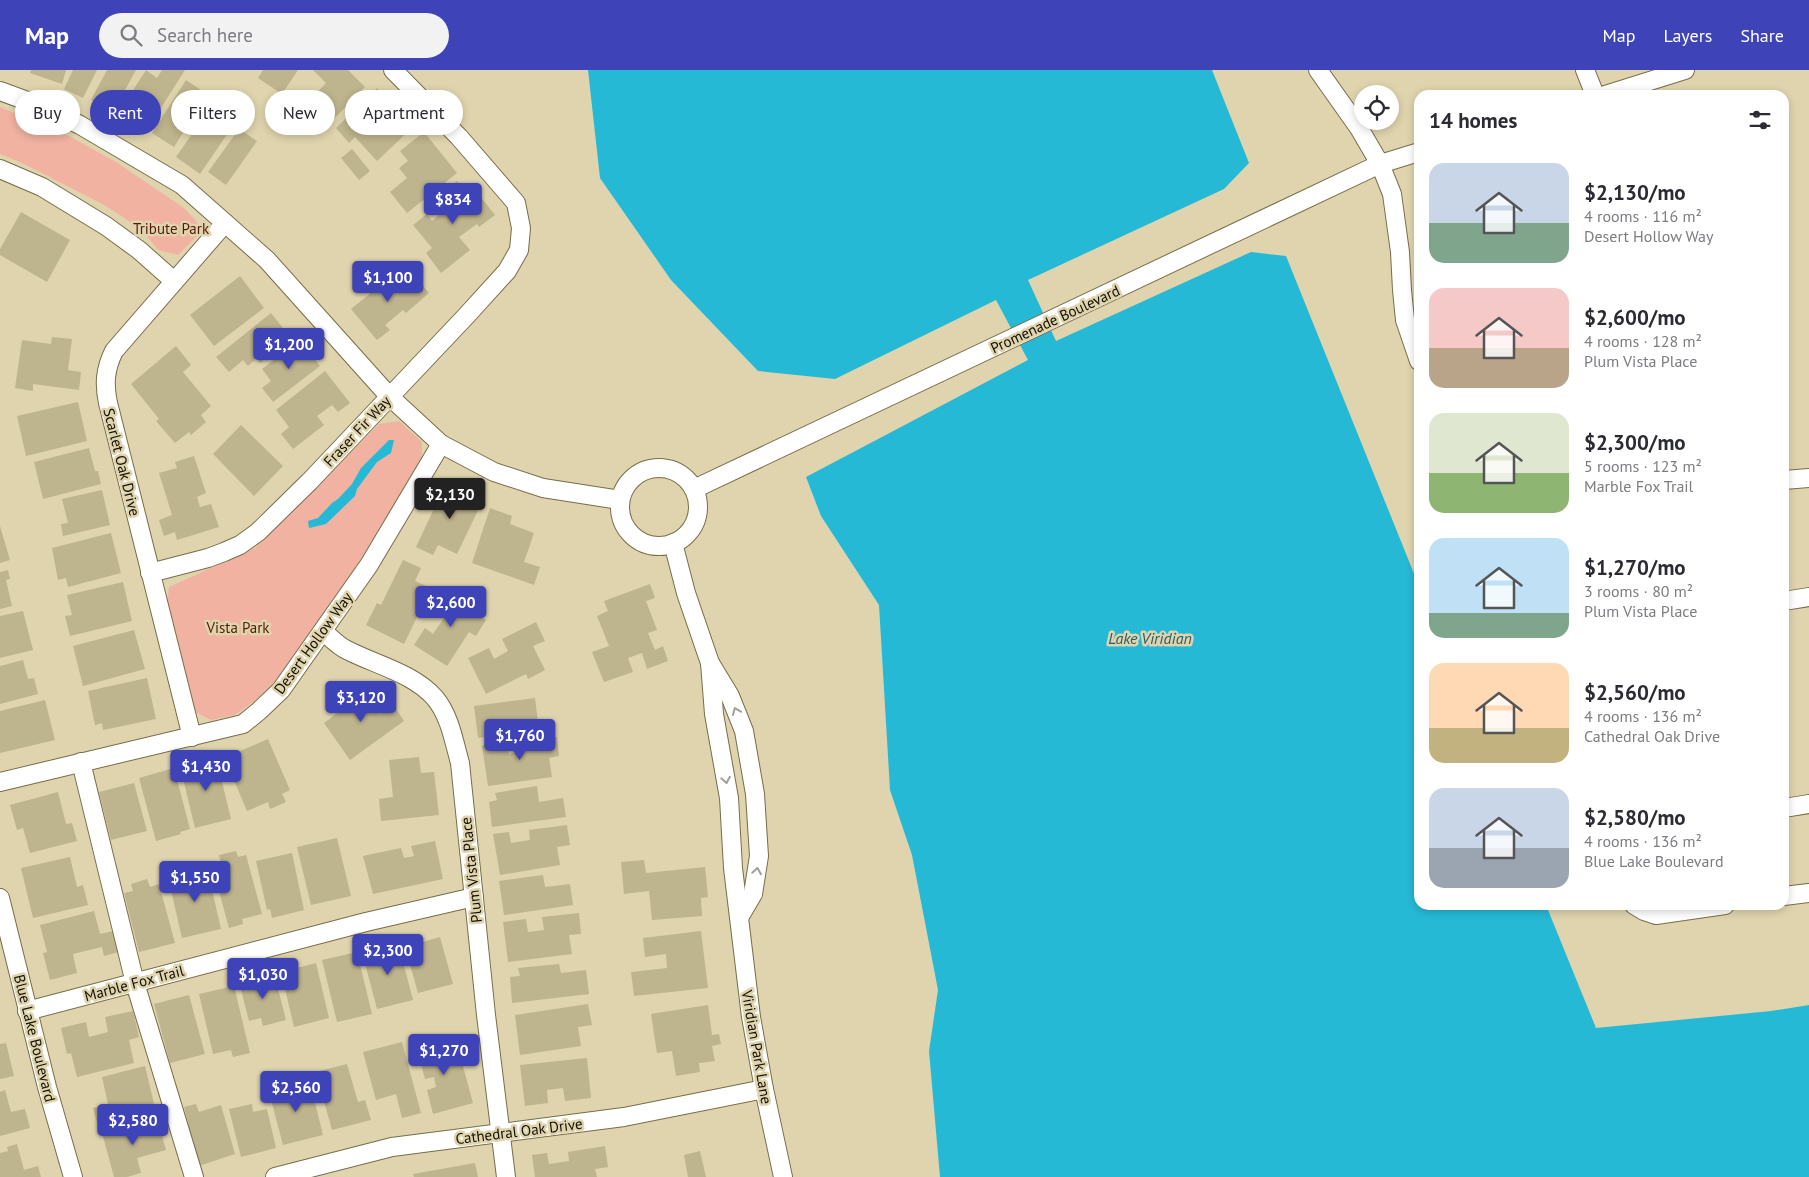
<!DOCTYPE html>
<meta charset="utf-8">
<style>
:root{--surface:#fff;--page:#f2f2f3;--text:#2b2b33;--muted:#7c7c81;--accent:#3e43b8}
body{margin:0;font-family:"PT Sans",sans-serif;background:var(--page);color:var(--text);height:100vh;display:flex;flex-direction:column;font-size:19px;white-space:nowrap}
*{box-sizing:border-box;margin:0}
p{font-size:16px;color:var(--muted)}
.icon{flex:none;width:28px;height:28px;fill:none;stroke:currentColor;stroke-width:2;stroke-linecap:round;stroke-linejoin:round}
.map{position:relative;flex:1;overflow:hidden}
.sheet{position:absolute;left:1414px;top:20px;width:375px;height:820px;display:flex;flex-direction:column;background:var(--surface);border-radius:15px;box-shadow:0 2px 8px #0003}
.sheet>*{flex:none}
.hud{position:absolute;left:15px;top:20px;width:475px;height:45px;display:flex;gap:10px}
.controls{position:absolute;left:1354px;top:15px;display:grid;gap:10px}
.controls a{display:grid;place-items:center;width:45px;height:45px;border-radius:50%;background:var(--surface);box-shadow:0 2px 8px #0003;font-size:25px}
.price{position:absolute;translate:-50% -42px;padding:0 11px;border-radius:5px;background:var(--accent);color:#fff;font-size:16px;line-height:32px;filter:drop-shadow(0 1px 2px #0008)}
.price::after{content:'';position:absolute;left:50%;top:30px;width:15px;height:11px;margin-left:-8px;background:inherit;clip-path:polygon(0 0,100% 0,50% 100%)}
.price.on{background:#222;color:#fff}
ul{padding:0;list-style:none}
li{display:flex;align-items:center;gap:15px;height:125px;padding:0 15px}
li span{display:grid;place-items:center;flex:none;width:140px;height:100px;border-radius:15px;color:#555}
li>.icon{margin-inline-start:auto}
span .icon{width:60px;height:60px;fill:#fffc;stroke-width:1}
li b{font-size:21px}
h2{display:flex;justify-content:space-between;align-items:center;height:60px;padding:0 15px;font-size:21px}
.tag{padding:0 18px;border-radius:22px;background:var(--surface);box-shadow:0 2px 8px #0003;font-size:18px;line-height:45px}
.tag.on{background:var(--accent);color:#fff}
header{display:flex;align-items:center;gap:30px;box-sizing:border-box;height:70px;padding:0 25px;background:var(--accent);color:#fff}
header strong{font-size:24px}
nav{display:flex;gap:28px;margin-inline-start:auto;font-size:18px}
.search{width:350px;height:45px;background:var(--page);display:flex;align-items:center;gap:12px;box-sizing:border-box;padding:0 18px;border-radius:28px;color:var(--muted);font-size:19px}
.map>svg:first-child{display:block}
.green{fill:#f1b2a2}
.water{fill:#26b9d6}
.building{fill:#beb48d}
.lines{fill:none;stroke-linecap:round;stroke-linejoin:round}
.minor-casing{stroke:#776d49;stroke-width:20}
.minor{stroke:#fff;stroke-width:18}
.oneway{stroke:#a09f9a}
.labels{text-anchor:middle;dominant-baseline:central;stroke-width:5;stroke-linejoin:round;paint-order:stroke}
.park-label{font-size:15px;fill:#551a0c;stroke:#dfd4ad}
.street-label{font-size:15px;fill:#120f03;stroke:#dfd4ad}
.water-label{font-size:16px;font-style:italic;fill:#285e6a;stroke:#dfd4ad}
</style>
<header>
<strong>Map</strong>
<div class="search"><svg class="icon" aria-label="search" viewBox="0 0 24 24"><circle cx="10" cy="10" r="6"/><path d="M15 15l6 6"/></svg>Search here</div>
<nav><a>Map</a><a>Layers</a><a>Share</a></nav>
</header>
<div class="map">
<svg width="1809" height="1107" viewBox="0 0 1809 1107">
<rect width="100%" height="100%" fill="#dfd4ad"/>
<!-- green -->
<g class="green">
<path d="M0,37L69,66L116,92L184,138L197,152L198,165L178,185L158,180C137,149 95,130 63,114C42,103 22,92 0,84Z"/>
<path d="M399,351L422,372V393L302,581L271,619L235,645L211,650L193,641L166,546L169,517L255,478L379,354Z"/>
</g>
<!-- water -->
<g class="water">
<path d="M588,0H1212L1249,93L1224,119L1028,210L1056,271L1251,182L1286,186L1419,516V835H1546L1596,958L1771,941L1809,935V1107H940L929,981L938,920L912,785L890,720L879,535L821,446L806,407L1028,290L996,230L835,309L758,301L671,210L600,108Z"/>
<path d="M389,370H394L391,383L377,392L357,419L355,426L326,454L309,458L308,451L318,448L332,433L338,429L352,414L361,398Z"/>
</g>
<!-- building -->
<g class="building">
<path d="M31,0H66L62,14L30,3Z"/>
<path d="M73,0H97L83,28L64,19Z"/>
<path d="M107,0H136L113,42L91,30Z"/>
<path d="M146,0L157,8L162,0H185L147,60L119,42Z"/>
<path d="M263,0H298L282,24L258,8Z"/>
<path d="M313,0H348L365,17L323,60L308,46L299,55L278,35L293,20L307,33L326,13Z"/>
<path d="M186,10L207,24L174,77L152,63Z"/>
<path d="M377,18L413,57L377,91L355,67L349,73L336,58Z"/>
<path d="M219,25L236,36L223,55L230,60L200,104L176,87Z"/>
<path d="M239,59L257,71L226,115L208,102Z"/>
<path d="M424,62L457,103L407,143L390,122L407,108L399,98L408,91L400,81Z"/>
<path d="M352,79L370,101L359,110L341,88Z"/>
<path d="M457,111L470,126L476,121L495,145L479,157L477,154L459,167L470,180L441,203L426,183L432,178L413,155L427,144L432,151L446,139L437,127Z"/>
<path d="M21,142L70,170L47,212L0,185V179Z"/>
<path d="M398,201L410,215L417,209L429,223L406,243L403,240L385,255L390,260L377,270L351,239Z"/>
<path d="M240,206L264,238L214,276L190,245Z"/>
<path d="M271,243L291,268L260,293L257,288L248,296L243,290L229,302L216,287Z"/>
<path d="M52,267L72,269L68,300L81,302L79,320L33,314V321L15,318L22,270L51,274Z"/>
<path d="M300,270L320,296L273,332L262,318L271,311L262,299Z"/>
<path d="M176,276L191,295L183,302L211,336L201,345L206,352L191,365L189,362L175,373L156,351L159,349L131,314Z"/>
<path d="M325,301L350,333L338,342L332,335L317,346L324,355L293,379L281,364L289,357L276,340Z"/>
<path d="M78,332L87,371L26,386L17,346Z"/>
<path d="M241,355L283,396L254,426L213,384Z"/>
<path d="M89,378L95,401H98L101,414L43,429L34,392Z"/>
<path d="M194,386L206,423L197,427L200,437L211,434L219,457L177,470L175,462L164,466L159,450L172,445L159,403L177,398L175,392Z"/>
<path d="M447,411L484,428L457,484L438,475L433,485L416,477Z"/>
<path d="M102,420L110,455L63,466L61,454L68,453L62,429Z"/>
<path d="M490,438L512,446L510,454L534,463L524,492L540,497L534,515L472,493Z"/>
<path d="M0,456L10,490L0,493Z"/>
<path d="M111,463L121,503L68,517L66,508L58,510L52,478Z"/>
<path d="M403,490L421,498L415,511L431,518L404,574L366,555L377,533L381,535Z"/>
<path d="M8,500L10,509L6,510L12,536L0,539V502Z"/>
<path d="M123,512L132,551L70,566L65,546L72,545L67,525Z"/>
<path d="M650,514L655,528L646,531L657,560L648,563L655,580L663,576L668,591L647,599L642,583L628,588L633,602L604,612L592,582L609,576L597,546L608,541L604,531Z"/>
<path d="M453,516L468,525L462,534L486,550L476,566L469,562L447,596L414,575L425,558L433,564L444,548L436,542Z"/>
<path d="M23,541L33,580L0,588V546Z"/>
<path d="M536,552L545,571L533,576L545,600L528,609L526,604L486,624L468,588L489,578L494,589L508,581L502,569Z"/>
<path d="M134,560L145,599L83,616L73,576Z"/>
<path d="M23,590L28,609L34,608L38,624L0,634V596Z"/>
<path d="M147,608L156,649L103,660L102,653L95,655L88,621Z"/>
<path d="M358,615L379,644L393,634L404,651L350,690L324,653L347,636L341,627Z"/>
<path d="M535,628L539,660L478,668L474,636Z"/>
<path d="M45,630L55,670L0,683V641Z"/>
<path d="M557,667L559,686L549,688L552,707L488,716L482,676L507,672L509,684L519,682L518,672Z"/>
<path d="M268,669L290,720L282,724L286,732L270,739L268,732L247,741L227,694L242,687L240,681Z"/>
<path d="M216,687L231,749L195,758L180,696Z"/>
<path d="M419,687L421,703L434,702L439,745L381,751L379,729L393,727L389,690Z"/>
<path d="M174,698L190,759L180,762L181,764L156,771L139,708Z"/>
<path d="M134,713L147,761L111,770L99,722Z"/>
<path d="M537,716L539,732L563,728L566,747L492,757L489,732L497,730L495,723Z"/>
<path d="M58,722L66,754L72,753L77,771L30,783L23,758L17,760L10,735Z"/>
<path d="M567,755L570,775L557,777L560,795L500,805L493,764L509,762L511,773L530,770L529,760Z"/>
<path d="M337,768L351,826L311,835L297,777Z"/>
<path d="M435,771L443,809L373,824L363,786L401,778L404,788L414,786L411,776Z"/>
<path d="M236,781L238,787L246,785L262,844L242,849L243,854L229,858L212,795L221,793L219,785Z"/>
<path d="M292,783L304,840L272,848L270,839L267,840L256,791Z"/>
<path d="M70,787L77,817L83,815L88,835L33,848L21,798Z"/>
<path d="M644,790L646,803L705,797L708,827L701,828L702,846L652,850L649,821L624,824L621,792Z"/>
<path d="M207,798L221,859L182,868L168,807Z"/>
<path d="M543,805L545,817L570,814L573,835L504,845L499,811Z"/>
<path d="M147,809L150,817L159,814L175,873L139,882L124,823L133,821L131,814Z"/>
<path d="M94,841L100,864L113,861L119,882L104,886L102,877L73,884L77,903L50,910L43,883L47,882L40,855Z"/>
<path d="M579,843L581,864L569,865L572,884L508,892L503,852L526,849L528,862L544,860L542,847Z"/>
<path d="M701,861L708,918L634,926L631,902L667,898L666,884L645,887L643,868Z"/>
<path d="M440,867L453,914L418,923L405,877Z"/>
<path d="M398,873L413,930L377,939L362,882Z"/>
<path d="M357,882L372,944L337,952L322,890Z"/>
<path d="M316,893L329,948L294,957L281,902Z"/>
<path d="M559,894L561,903L586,900L589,924L512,933L510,907L520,906L518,898Z"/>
<path d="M274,903L286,950L263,956L261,948L249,951L239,912Z"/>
<path d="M234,916L250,983L233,987L231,980L213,984L199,924Z"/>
<path d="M189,925L205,984L170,993L154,934Z"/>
<path d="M588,934L592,955L578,957L581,976L520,985L515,945Z"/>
<path d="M708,935L712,965L719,964L721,974L712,976L715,991L699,993L700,1002L676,1006L672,981L657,983L651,944Z"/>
<path d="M133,941L139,967L129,970L134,993L77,1007L71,983L67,984L61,958L86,952L89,967L108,962L105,947Z"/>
<path d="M435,967L438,979L457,974L473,1033L433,1044L427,1020L436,1017L434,1007L425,1009L415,972Z"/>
<path d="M402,972L421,1043L402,1048L396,1024L376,1030L363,982Z"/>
<path d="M6,973L14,1006L0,1009V974Z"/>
<path d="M587,988L591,1028L565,1031L563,1018L547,1020L548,1033L525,1036L520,995Z"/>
<path d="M347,994L358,1032L365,1030L371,1050L332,1060L316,1002Z"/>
<path d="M145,996L156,1042L98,1056L93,1038L108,1034L102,1007Z"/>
<path d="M310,1012L323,1065L283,1075L269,1022Z"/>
<path d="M5,1020L11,1042L25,1039L30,1058L0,1066V1022Z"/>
<path d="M196,1034L199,1042L221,1035L235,1084L199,1096L184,1037Z"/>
<path d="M252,1034L253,1042L267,1039L276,1078L241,1087L229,1039Z"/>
<path d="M157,1048L166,1080L137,1088L141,1103L127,1107H114L102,1063Z"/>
<path d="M17,1074L24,1100L38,1096L41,1107H0V1083L8,1081L7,1077Z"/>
<path d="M605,1076L608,1097L595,1099L597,1107H535L532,1085L547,1083L549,1094L569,1091L568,1082Z"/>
<path d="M700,1081L706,1107H688L684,1085Z"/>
<path d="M475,1093L478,1107H414L413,1104Z"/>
</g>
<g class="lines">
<!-- minor casing -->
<g class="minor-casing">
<g id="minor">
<path d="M1318,0L1359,58L1380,94L1392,124L1400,182L1402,220L1405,250L1419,291"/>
<path d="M1585,0L1595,25"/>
<path d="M0,21L46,38L80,55L182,115L267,190L389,326L441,374L494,402L543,418L620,430"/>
<path d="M1605,25L1685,0"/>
<path d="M0,99L42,117L106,156L139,180L174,211"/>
<circle cx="659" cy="437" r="39"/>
<path d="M1784,410L1809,408"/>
<path d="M694,419L1380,94L1419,82"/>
<path d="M673,473L686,523L710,593L730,626L744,661L755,724L759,786L753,824L740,846"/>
<path d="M150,503L208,488L224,482L240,475L258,462L310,411L467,245L507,201L519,180L521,158L516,133L459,67L393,0"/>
<path d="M1784,531L1809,527"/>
<path d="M323,561C330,567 338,576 347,580C376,595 413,603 435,628C450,646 454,672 460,693L486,945L506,1107"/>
<path d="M710,593L714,644L729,728L733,798L751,947L764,1019L783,1107"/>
<path d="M192,667L108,333C104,314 105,299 114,281L225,153"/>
<path d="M81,692L135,913L194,1107"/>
<path d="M0,712L243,654L259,641L281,620L369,495L441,374"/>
<path d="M1784,738L1809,734"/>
<path d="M1784,826L1809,823"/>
<path d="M0,828L47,1017L73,1107"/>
<path d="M1634,835L1644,841L1656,845L1725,835"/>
<path d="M27,941L366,852L474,827"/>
<path d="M275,1107L392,1077L624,1047L764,1019"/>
</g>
</g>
<!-- minor -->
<use href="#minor" class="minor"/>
</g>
<!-- one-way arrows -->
<defs><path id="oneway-chevron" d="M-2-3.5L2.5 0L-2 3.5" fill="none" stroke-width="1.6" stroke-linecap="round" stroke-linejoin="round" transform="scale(1.25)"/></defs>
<g class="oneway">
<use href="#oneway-chevron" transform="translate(736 641) rotate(-112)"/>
<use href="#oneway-chevron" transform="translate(726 710) rotate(80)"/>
<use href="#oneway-chevron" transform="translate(757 801) rotate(-81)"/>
</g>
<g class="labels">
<!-- park labels -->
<g class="park-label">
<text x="171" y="158">Tribute Park</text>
<text x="238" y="557">Vista Park</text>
</g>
<!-- street labels -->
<g class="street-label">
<text transform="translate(1055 249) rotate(-25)">Promenade Boulevard</text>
<text transform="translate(357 361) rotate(-47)">Fraser Fir Way</text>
<text transform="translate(122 392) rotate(76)">Scarlet Oak Drive</text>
<text transform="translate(313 573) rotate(-54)">Desert Hollow Way</text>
<text transform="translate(471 800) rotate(-96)">Plum Vista Place</text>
<text transform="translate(134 913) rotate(-15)">Marble Fox Trail</text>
<text transform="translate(35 968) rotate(76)">Blue Lake Boulevard</text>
<text transform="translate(757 977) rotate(80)">Viridian Park Lane</text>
<text transform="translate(519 1061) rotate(-7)">Cathedral Oak Drive</text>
</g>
<!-- water labels -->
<g class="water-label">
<text x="1150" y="568">Lake Viridian</text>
</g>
</g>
</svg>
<div class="controls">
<a><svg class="icon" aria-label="locate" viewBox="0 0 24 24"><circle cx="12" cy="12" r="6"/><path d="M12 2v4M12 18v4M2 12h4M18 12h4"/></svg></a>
</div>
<b class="price" style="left:453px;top:155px">$834</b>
<b class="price" style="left:388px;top:233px">$1,100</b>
<b class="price" style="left:289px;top:300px">$1,200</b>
<b class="price on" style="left:450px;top:450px">$2,130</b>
<b class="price" style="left:451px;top:558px">$2,600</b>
<b class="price" style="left:361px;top:653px">$3,120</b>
<b class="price" style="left:520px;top:691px">$1,760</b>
<b class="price" style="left:206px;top:722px">$1,430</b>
<b class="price" style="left:195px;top:833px">$1,550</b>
<b class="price" style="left:388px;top:906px">$2,300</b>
<b class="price" style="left:263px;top:930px">$1,030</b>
<b class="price" style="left:444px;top:1006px">$1,270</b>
<b class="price" style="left:296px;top:1043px">$2,560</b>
<b class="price" style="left:133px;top:1076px">$2,580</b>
<div class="hud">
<a class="tag">Buy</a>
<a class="tag on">Rent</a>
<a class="tag">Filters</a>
<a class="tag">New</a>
<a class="tag">Apartment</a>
</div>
<section class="sheet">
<h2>14 homes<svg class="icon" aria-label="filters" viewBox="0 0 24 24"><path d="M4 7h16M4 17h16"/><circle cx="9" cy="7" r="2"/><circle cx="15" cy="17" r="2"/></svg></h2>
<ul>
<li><span style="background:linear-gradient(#c9d6e8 60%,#7fa58c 0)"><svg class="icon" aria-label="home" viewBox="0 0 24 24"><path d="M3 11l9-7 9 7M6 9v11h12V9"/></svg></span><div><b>$2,130/mo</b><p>4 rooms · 116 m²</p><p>Desert Hollow Way</p></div></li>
<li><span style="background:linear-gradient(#f6c9c9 60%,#b9a48a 0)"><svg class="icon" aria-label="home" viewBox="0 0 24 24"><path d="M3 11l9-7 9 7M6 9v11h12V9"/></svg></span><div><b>$2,600/mo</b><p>4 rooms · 128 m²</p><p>Plum Vista Place</p></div></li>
<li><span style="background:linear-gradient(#dfe7d0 60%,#8fb573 0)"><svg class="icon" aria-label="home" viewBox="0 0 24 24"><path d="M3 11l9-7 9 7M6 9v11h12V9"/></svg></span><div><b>$2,300/mo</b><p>5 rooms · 123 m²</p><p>Marble Fox Trail</p></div></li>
<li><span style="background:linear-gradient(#bfe0f5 75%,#7fa58c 0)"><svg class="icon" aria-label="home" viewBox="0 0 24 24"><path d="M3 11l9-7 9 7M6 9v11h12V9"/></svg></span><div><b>$1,270/mo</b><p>3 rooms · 80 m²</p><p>Plum Vista Place</p></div></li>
<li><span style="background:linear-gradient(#ffd9b3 65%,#c2b280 0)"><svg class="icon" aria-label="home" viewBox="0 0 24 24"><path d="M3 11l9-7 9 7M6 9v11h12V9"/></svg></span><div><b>$2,560/mo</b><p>4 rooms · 136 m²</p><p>Cathedral Oak Drive</p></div></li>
<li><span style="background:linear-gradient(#c9d6e8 60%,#9aa5b1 0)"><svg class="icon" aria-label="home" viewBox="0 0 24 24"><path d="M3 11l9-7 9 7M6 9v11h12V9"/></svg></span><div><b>$2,580/mo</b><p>4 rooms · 136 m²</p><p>Blue Lake Boulevard</p></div></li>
</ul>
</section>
</div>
